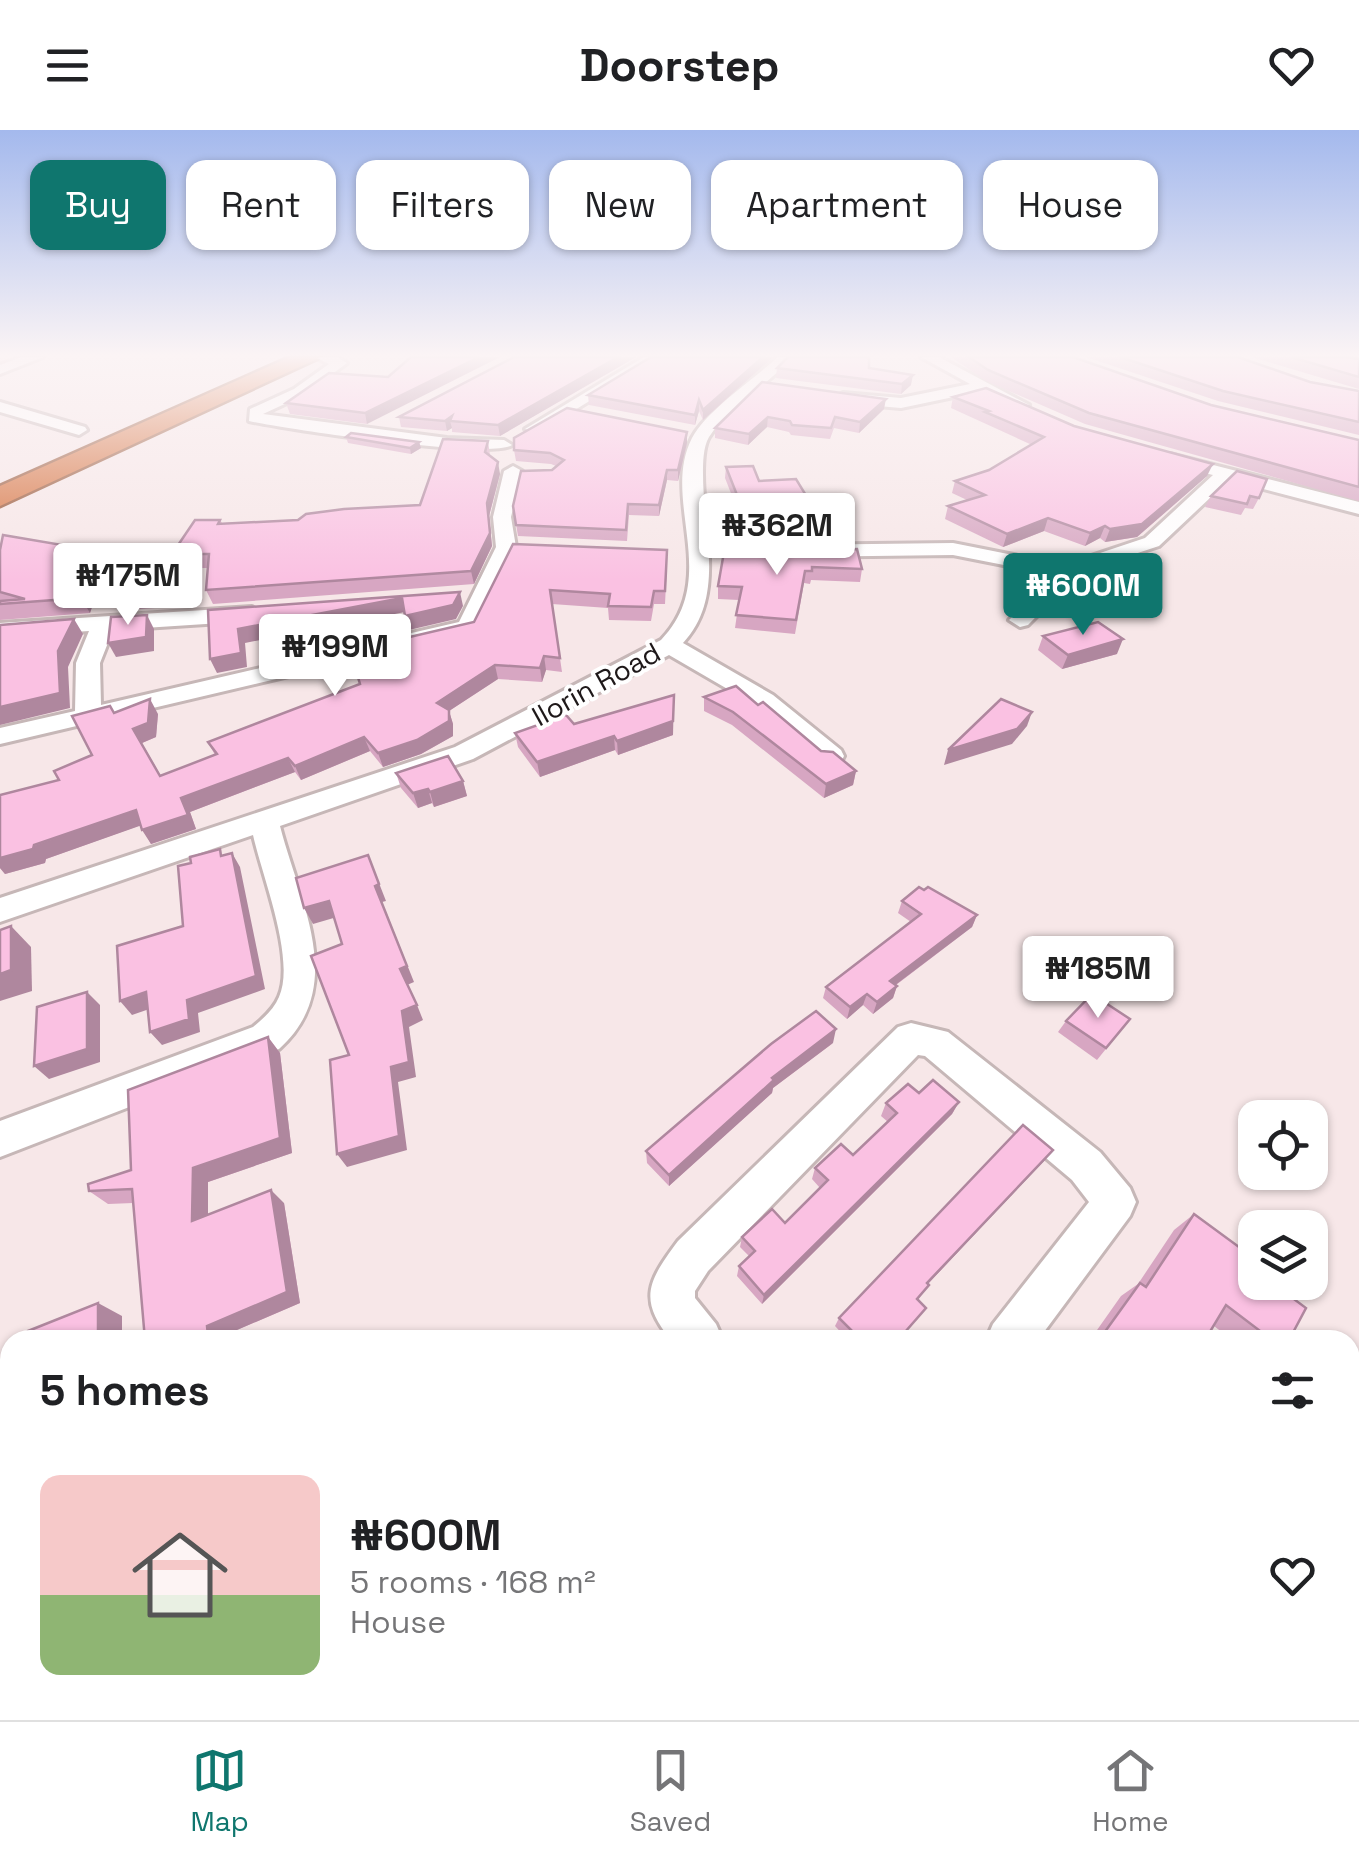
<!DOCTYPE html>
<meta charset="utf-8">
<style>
:root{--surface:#fff;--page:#f6f6f6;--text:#202124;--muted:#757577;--line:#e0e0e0;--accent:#0f766e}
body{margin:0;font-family:"Space Grotesk",sans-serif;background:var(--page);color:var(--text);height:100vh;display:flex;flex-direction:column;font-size:38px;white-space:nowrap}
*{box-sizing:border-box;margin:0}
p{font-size:32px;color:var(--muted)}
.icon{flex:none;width:55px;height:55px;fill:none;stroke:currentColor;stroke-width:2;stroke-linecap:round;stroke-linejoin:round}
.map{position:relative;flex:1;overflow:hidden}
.panel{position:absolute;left:0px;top:1200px;width:1360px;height:390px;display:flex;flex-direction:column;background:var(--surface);border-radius:30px 30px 0 0;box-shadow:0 2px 8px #0004}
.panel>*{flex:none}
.top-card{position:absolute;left:30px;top:30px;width:1300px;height:90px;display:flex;gap:20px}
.fabs{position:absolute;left:1238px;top:970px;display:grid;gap:20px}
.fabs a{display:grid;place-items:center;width:90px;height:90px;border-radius:20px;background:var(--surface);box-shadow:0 2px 8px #0004;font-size:50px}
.price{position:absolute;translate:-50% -85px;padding:0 22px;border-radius:10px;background:#fff;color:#222;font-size:32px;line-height:65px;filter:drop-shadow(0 2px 5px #0008)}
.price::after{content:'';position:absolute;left:50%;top:60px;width:30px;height:22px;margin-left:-15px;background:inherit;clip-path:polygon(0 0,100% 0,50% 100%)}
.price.active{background:var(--accent);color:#fff}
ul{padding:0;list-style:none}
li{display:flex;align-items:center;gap:30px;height:250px;padding:0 40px}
li span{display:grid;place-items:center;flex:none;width:280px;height:200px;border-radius:20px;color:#555}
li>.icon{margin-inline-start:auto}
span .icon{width:120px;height:120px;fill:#fffc;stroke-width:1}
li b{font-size:42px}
h2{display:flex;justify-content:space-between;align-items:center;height:120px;padding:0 40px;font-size:42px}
.tag{padding:0 35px;border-radius:20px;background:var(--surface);box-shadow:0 2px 8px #0004;font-size:35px;line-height:90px}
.tag.active{background:var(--accent);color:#fff}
header{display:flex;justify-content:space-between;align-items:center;height:130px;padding:0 40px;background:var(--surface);font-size:45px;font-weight:800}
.tab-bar{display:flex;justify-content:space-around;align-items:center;height:140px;border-top:2px solid var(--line);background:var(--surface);font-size:28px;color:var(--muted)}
.tab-bar a{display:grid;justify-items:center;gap:5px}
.tab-bar .active{color:var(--accent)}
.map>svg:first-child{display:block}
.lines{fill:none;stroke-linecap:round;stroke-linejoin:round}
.street-casing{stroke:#c6b7b7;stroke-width:6}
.highway-casing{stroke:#965333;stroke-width:5}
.street{fill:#fff;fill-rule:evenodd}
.highway{fill:#d67341;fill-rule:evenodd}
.wall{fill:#d7a6c2}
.shaded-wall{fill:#af879e}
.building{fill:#fac1e2;stroke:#af879e;stroke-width:2.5}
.labels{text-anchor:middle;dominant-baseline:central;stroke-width:8;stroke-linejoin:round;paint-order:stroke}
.far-street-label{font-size:28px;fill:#1e1819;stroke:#fff}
</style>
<header><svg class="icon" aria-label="menu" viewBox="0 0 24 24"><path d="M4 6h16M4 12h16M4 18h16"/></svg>Doorstep<svg class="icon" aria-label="heart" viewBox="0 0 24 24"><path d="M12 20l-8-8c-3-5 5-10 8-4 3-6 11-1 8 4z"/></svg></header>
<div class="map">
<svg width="1359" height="1590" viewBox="0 0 1359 1590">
<rect width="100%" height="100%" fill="#f7e7e8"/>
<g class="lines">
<!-- street casing -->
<g class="street-casing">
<g id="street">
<path d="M22,227H43L0,244V235Z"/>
<path d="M315,227H337L347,233L304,265L263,284L447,308L504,310L512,315C492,330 285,299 249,291L250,279L294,259L329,234Z"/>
<path d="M644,227H661L539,302L525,299Z"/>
<path d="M778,227H793C768,255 729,276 709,307C703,317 703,333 703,344C703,402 726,467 683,513L773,565L841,620L844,626L841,632H821L755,575L669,525L473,629L280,696C299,771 349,856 279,919L0,1027V991L253,897C263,889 274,879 279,867C296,829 262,746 253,705L0,792V768L455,617L661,510C722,447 660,370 692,308C707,280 754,249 778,227Z"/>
<path d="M921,227H939L1029,275L1016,278L982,261L901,278L843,273L835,268L843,263L901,268L970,254Z"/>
<path d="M0,272L85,297L87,300L79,305L0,282Z"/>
<path d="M1170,324L1359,372V384L1229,350L1159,416L1080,442L1028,495L1020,497L1009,490L1054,445L953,425L791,427L781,421L791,415L953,413L1064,435L1145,408L1213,345L1164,333V325Z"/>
<path d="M513,336L522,341L511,387L516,417L476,502L0,614V598L75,581L76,533L89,501L0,507V493L252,477L263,484L252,491L113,500L100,533L101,575L459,492L496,417L493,387L504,341Z"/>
<path d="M911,893L948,902L1100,1022L1130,1058L1136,1072L1130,1086L1038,1210H986L993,1194L1089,1072L1072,1050L925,926L918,925L708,1141L695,1161V1168L716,1194L723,1210H671C637,1169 649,1150 678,1111L898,897Z"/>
<path d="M972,1580H1034L1038,1590H976Z"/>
</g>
</g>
<!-- highway casing -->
<g class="highway-casing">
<path id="highway" d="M290,227H321L0,376V356Z"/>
</g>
<!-- street -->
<use href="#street" class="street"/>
<!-- highway -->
<use href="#highway" class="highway"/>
</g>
<!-- wall -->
<g class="wall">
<path d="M514,227H636L500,306L452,302V298L447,301L401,297L399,287Z"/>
<path d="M651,227H773L703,290L699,281L695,295L589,275L588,265Z"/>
<path d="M951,227H1073L1211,275L1359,310V371L1085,294L986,251Z"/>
<path d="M1086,227H1238L1310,252L1359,261V305L1218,271Z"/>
<path d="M1252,227H1359V259Z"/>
<path d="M777,238H869L911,255L901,264L776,248Z"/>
<path d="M388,247L367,294L290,284L286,273Z"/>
<path d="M762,252L884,279L859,303L834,298L830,309L791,305L789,302L767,297L748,315L715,308V298Z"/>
<path d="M953,267L1074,296L1207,346L1137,407L1105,412L1100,408L1085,416L1044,401L1003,417L945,389L948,376L967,370L952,363L955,351L989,340L1032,315L951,278Z"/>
<path d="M687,302V313L678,351L667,350L659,386L629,385L627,411L518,406L513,376L556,336L551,334L516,331L514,320Z"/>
<path d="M346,307L419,312L421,318L411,324L348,313Z"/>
<path d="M488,311L490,325L500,344L489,386L492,416L474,454L213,474L206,460L208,438H178L172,424L220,390L222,393L298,390L420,375Z"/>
<path d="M726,337L759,351L818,385L832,400L831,412L732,415L734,403L724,383L725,371H734L725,348Z"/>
<path d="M1237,341L1259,368L1253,379L1245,378L1241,385L1205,377L1211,366Z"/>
<path d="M513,414L667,433L665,474H654L651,491L609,490L608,478L552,474L562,542L546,540L542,552L498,549L449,581L453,594V606L421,624L383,637L370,621L301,650L295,642L190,682L196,699L151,714L141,695L46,729L45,733L5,744L0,738V665L59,650L92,625L114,583L158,584L156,607L142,613L161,646L215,625L208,612L360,554L474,492Z"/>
<path d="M80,418L87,430L103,444L90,483L0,490V420Z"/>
<path d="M724,422L862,439L860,452L811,450L810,454L804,453L795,504L735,498L739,470L718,469V456Z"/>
<path d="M166,440L164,470H155V478L120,480L113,467Z"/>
<path d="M1043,506L1117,524L1062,539L1038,520Z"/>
<path d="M704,567L758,575L821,621L856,641L853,655L824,668L732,595L704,581Z"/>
<path d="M574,594L673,605L618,625L615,620L540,647L518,617L515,603Z"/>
<path d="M396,643L463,651L467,666L434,677L432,673L418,678L401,658Z"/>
<path d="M924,760L977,785L972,797L896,855L897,856L893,868L873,884L863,875L847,889L823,868L826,857L911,792L898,783L902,771Z"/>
<path d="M1130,889L1097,930L1058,902L1066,891Z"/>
<path d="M268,907L280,923L292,1023L208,1052V1085L284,1073L300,1173L223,1206L224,1210H145L133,1073L108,1074L89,1061L131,1040Z"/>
<path d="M833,913L773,958L772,963L669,1056L647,1033L646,1021Z"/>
<path d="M919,963L959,972L952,984L762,1174L737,1146L739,1136L749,1126L740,1117L742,1107L785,1093L820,1058L812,1049L815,1038L853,1025L888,992L881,986L886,973Z"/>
<path d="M1053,1020L928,1154L918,1170L899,1210H848L835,1196L839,1188Z"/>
<path d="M1194,1084L1249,1136L1289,1210H1232L1214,1196L1205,1210H1090L1121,1166L1138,1154L1174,1100Z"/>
<path d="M1359,1513V1590H1324L1329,1580H1350V1533Z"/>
<path d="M1118,1580H1180L1175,1590H1128Z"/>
</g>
<!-- shaded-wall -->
<g class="shaded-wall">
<path d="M479,227H500L367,294L365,283Z"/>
<path d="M618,227H636L500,306L498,295Z"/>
<path d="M763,227H773L703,290V280Z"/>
<path d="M913,245L911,255L901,264L902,254Z"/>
<path d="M886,269L884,279L859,303L860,292Z"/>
<path d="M699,270V281L695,295V285Z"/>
<path d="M452,286L450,291L452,298L447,301L445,291Z"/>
<path d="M768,287L767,297L748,315L749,304Z"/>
<path d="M687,302V313L678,351V340Z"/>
<path d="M419,312L421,318L411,324L410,318Z"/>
<path d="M498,332L500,344L489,386L492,416L474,454L471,441Z"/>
<path d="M1213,334L1207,346L1137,407L1105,412L1110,399Z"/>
<path d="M667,340V350L659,386V375Z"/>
<path d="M1048,388L1044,401L1003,417L1007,404Z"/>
<path d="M1105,396L1100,408L1085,416L1090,403Z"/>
<path d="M80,418L88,432L69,431Z"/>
<path d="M159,427L166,440L164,470L157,457Z"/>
<path d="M95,429L103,444L90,483L81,468Z"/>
<path d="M148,457L155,470V478L148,464Z"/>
<path d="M460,462L463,476L456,489L409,500L405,486Z"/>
<path d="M402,468L405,482L245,513L247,537L217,543L210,529L238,499Z"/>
<path d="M147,485L154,499V521L116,527L108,513Z"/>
<path d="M74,489L83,504L68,537L70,578L0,595V577L58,521Z"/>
<path d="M1123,509L1117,524L1062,539L1068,525Z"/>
<path d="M544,526L546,540L542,552L540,538Z"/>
<path d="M495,535L498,549L449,581L453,594V606L421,624L383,637L378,623L437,573Z"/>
<path d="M674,565L673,605L618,625L617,611Z"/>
<path d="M150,569L158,584L156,607L142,613L133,599Z"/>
<path d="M1032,582L1027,596L1012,614L944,635L948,620Z"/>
<path d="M614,606L615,620L540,647L537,632Z"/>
<path d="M364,607L370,621L301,650L295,636Z"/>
<path d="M288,628L295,642L190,682L196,699L151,714L142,700L181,668Z"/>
<path d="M856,641L853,655L824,668L826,654Z"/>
<path d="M463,651L467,666L434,677L430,662Z"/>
<path d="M428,659L432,673L418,678L413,663Z"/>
<path d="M136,680L145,694L46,729L45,733L5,744L0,738V728Z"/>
<path d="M232,723L240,737L265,859L198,883L200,902L162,915L150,902Z"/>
<path d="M368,725L386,771L382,772L414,852L407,855L400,839L375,756Z"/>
<path d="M329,771L337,787L313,794L304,778Z"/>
<path d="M977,785L972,797L886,862L890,851Z"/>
<path d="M11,796L31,817L32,861L0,871V844Z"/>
<path d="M897,856L893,868L873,884L877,872Z"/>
<path d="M87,862L100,875V932L49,949L34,936Z"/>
<path d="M146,862L158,876L132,885L120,871Z"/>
<path d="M867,864L863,875L847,889L850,877Z"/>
<path d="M417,875L423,890L409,897L416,947L398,952L407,1020L347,1037L337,1024L391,937L402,881Z"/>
<path d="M836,899L833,913L773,958L772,963L669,1056V1045L772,948Z"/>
<path d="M268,907L280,923L292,1023L208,1052V1104L192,1091L193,1038Z"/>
<path d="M959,972L952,984L762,1174L764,1165Z"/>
<path d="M1053,1020L1044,1031L920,1162L927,1153Z"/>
<path d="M271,1060L284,1073L300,1173L223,1206L224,1210H197Z"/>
<path d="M98,1173L122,1186V1210H98Z"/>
<path d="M61,1580H77L59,1590H43Z"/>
<path d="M541,1580H550L552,1586L547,1590H544Z"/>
</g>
<!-- building -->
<g class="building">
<path d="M411,227H479L365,283L286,273L329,243L388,247Z"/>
<path d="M514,227H618L498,295L450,291L452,286L445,291L399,287Z"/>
<path d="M651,227H763L703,280L699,270L695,285L588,265Z"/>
<path d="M788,227H869V238L913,245L902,254L777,238Z"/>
<path d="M969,227H1073L1211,275L1359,310V357L1089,283L988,240Z"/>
<path d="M1120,227H1238L1310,252L1359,261V292L1223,261Z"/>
<path d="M1291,227H1346L1359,229V247Z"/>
<path d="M762,252L886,269L860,292L835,287L831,298L792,295L790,291L768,287L749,304L715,298Z"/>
<path d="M986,258L1074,296L1213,334L1142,394L1110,399L1105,396L1090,403L1048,388L1007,404L948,376L985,365L955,351L989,340L1044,307L985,282L989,281L953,267Z"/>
<path d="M567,278L687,302L678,340H667L659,375L628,374L626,400L516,395L513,376L521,341L552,340L564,330L550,323L514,320V308Z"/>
<path d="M351,303L419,312L410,318L346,307Z"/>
<path d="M443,309L488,311L485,322L498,332L487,373L490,403L471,441L206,460L209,424H172L195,390H220L218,394L298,390L306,384L344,379L420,375Z"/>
<path d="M753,336L759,351L796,349L818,385L832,386V400L733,403L739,402L725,371L739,370L726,337Z"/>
<path d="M1237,341L1267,349L1259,368L1250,366L1247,374L1211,366Z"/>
<path d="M3,405L80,418L69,431L95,429L81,468L0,474V471L25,469L0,462V420Z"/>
<path d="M513,414L667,420L665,461H654L651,477L608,476L610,464L550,460L560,528L544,526L540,538L495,535L437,573L449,580V591L417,610L378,623L364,607L295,636L288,628L181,668L188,685L142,700L136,680L34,715L33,719L0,728V665L59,650L54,641L92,625L72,586L110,576L114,583L150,569L148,593L133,599L160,646L217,624L208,612L360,554L350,521L474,492Z"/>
<path d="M857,419L862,439L812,437V441H805L796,490L736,485L742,457L718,456L724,422Z"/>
<path d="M159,427L157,457H148V464L113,467L116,429Z"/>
<path d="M460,462L453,475L405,486L402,468L238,499L241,523L210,529L208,480Z"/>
<path d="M147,485L146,507L108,513L111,487Z"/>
<path d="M74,489L58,521L60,563L0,577V495Z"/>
<path d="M1098,492L1123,509L1068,525L1043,506Z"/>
<path d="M736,556L758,575L763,572L821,621L833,622L856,641L826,654L733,582L704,567Z"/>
<path d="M674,565L673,591L617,611L614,606L537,632L515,603L566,585L574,594Z"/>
<path d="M1001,569L1032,582L1017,599L948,620Z"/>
<path d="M448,626L463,651L430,662L428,659L413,663L396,643Z"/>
<path d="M220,719L221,726L232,723L256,846L187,870L189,889L150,902L146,862L120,871L117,816L183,796L178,736L191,733L190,727Z"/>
<path d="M368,725L379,754L375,756L407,836L400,839L417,875L402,881L409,932L391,937L399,1006L337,1024L330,930L349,925L311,826L342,814L329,771L304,778L296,748Z"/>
<path d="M919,757L924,760L928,757L977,785L890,851L897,856L877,872L867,864L850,877L826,857L921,784L902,771Z"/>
<path d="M11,796V840L0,844V800Z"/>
<path d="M87,862V919L34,936L37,877Z"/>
<path d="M1092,864L1130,889L1106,918L1066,891Z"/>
<path d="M816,881L836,899L772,948L774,950L669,1045L646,1021L771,914Z"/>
<path d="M268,907L280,1008L193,1038L192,1091L271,1060L287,1162L207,1196L208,1205L197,1210H145L132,1059L89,1061L88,1054L131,1040L128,960Z"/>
<path d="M933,950L959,972L764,1165L739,1136L755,1121L742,1107L772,1079L785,1093L828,1050L815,1038L841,1014L853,1025L897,983L886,973L908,954L919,963Z"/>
<path d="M1023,995L1053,1020L927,1153L929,1155L917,1169L926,1178L898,1210H893L888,1204L882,1210H861L839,1188Z"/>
<path d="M1194,1084L1254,1128L1249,1136L1255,1140V1152H1271L1306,1178L1289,1210H1272L1226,1175L1205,1210H1099L1140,1153L1146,1157Z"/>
<path d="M98,1173V1210H27L28,1201Z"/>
<path d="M10,1468V1580H61L43,1590H5L7,1470Z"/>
<path d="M319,1580H541L544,1590H309L308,1586Z"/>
<path d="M1138,1580H1180L1175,1590H1147Z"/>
</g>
<!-- sky -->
<linearGradient id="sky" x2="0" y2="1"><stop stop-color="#a4b9ed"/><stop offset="0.5" stop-color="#fbf4f5"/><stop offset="1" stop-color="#fbf4f5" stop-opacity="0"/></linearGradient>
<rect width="1359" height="450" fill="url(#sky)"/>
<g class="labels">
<!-- far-street labels -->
<g class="far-street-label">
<text transform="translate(596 554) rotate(-29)">Ilorin Road</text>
</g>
</g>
</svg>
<div class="fabs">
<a><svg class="icon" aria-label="locate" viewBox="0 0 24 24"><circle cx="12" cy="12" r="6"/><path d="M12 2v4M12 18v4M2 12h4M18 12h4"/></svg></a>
<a><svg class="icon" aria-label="layers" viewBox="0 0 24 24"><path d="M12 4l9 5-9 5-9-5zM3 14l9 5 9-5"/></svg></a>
</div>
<b class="price" style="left:777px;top:448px">₦362M</b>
<b class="price" style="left:128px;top:498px">₦175M</b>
<b class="price active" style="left:1083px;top:508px">₦600M</b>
<b class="price" style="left:335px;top:569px">₦199M</b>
<b class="price" style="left:1098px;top:891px">₦185M</b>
<div class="top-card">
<a class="tag active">Buy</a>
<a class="tag">Rent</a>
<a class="tag">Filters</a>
<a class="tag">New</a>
<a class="tag">Apartment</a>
<a class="tag">House</a>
</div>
<section class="panel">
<h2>5 homes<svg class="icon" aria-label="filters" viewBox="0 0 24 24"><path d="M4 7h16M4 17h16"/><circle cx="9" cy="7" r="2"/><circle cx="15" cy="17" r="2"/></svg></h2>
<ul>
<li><span style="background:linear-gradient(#f6c9c9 60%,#8fb573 0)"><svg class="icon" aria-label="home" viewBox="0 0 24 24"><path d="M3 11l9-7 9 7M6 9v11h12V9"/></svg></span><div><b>₦600M</b><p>5 rooms · 168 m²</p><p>House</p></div><svg class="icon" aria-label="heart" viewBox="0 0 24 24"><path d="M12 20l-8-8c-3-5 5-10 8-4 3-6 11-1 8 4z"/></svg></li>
</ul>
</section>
</div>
<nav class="tab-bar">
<a class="active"><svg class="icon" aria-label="map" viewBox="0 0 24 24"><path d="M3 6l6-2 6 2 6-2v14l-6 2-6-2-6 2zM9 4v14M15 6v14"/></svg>Map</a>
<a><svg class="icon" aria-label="saved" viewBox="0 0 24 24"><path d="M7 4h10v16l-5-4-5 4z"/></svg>Saved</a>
<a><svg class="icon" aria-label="home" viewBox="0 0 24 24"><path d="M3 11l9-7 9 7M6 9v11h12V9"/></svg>Home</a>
</nav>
